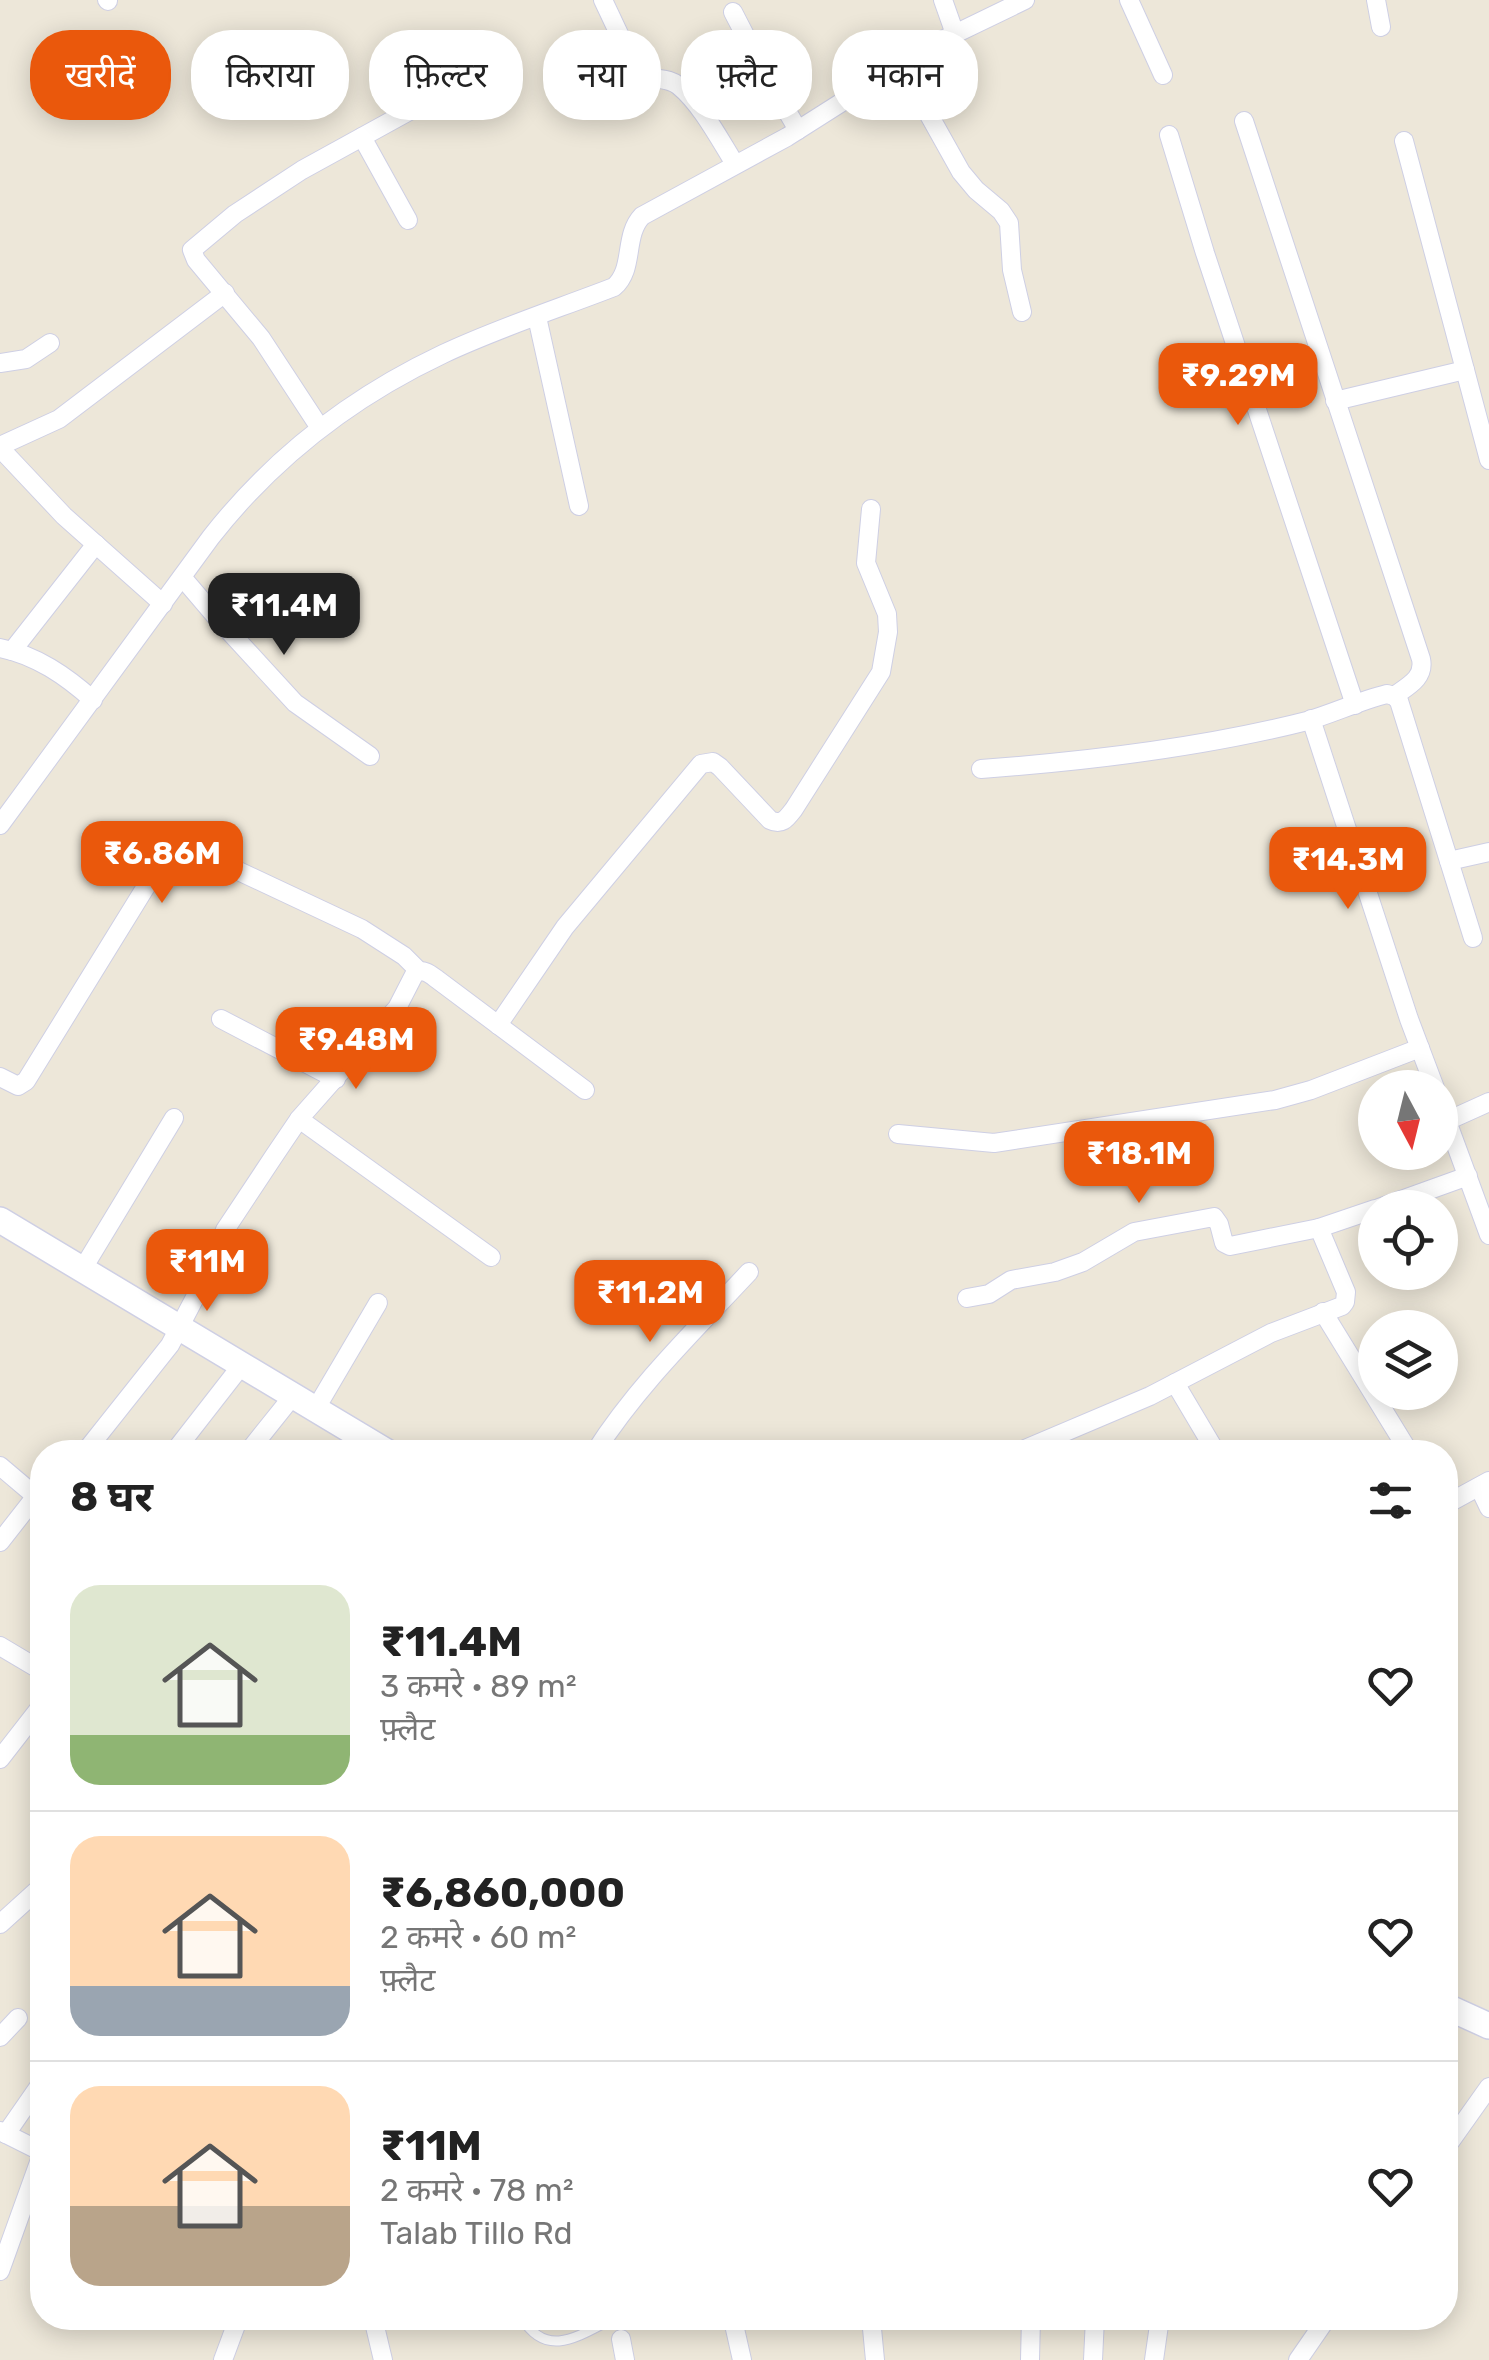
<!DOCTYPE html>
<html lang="hi">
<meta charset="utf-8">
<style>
:root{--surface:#fff;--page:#f2f2f2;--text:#222;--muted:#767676;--line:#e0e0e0;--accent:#ea580c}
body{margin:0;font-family:Rubik,"Noto Sans Devanagari",sans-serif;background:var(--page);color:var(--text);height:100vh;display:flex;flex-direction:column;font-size:38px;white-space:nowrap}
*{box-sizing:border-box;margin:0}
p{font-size:32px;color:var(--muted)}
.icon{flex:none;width:55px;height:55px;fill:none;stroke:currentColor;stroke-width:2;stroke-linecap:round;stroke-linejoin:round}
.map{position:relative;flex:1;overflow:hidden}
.drawer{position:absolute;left:30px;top:1440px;width:1428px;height:890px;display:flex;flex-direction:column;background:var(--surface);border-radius:40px;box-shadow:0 5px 25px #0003}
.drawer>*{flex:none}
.guide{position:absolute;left:30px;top:30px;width:1430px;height:90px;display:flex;gap:20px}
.needle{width:65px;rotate:173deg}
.fabs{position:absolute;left:1358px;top:1070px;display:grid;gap:20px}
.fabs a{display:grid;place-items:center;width:100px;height:100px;border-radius:50%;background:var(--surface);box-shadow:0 5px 25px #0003;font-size:50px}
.price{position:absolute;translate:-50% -85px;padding:0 22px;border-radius:20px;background:var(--accent);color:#fff;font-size:32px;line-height:65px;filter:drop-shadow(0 2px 5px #0008)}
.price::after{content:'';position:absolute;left:50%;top:60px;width:30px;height:22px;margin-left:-15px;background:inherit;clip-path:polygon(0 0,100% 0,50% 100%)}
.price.selected{background:#222;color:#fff}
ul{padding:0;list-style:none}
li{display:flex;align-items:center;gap:30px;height:250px;padding:0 40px}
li+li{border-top:2px solid var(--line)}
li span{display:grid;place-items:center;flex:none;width:280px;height:200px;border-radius:30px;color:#555}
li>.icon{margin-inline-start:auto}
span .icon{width:120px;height:120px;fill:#fffc;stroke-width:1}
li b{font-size:42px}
h2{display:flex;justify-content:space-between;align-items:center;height:120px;padding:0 40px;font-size:42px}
.pill{padding:0 35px;border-radius:40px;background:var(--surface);box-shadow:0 5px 25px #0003;font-size:35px;line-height:90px}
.pill.selected{background:var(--accent);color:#fff}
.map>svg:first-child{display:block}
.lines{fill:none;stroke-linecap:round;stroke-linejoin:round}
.service-casing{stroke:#cecfe4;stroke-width:11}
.minor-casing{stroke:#cecfe4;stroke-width:20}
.secondary-casing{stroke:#cecfe4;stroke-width:28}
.service{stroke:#fff;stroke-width:9}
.minor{stroke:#fff;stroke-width:18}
.secondary{stroke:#fff;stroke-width:25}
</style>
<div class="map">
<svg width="1489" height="2360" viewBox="0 0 1489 2360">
<rect width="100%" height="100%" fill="#ede7d9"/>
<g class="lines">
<!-- service casing -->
<g class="service-casing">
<path id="service" d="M522,2318C547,2360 580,2335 614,2318"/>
</g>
<!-- minor casing -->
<g class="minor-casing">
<g id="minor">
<path d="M107,0L108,1"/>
<path d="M603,0L636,70C650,83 666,75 679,86C701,104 720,140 735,164"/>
<path d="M943,0L955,34"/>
<path d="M1129,0L1163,75"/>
<path d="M1376,0L1381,27"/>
<path d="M733,12L763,70L798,130"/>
<path d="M900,63L961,172L976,190L1001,211L1009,223L1012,270L1022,312"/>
<path d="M1244,121L1421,659C1425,678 1408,686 1394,696"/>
<path d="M1169,135L1205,253L1355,705"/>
<path d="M362,137L408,220"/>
<path d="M1404,141L1489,460"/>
<path d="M537,317L579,506"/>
<path d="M0,363L26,359L50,343"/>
<path d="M1335,401L1465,370"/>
<path d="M320,428L261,338L196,260L192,250L235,214L302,170L442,93"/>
<path d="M0,446L59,419L225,293"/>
<path d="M0,448L64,516L163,604"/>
<path d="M182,577L217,618L295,703L370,756"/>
<path d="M0,648C36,655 66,676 93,700"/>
<path d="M12,651L96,544"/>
<path d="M1311,719L1409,1019L1435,1088"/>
<path d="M981,769C1090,761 1201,748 1307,721C1334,713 1359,701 1387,694L1394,696L1399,701L1449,861L1489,852"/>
<path d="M0,825L211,537C273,458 352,397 443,354C498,328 557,309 614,287C635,269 623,236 642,216L787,137L932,45L1025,0"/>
<path d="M1449,861L1473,938"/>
<path d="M221,1019L336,1079"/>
<path d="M498,1025L565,927L701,764L713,762L720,767L770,820C782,826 787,818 794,809L881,672L888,632L887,614L866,563L871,509"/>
<path d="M0,1077L18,1086L26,1081L171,846L179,843L362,929L404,956L419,971"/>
<path d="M1440,1102L1489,1235"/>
<path d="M299,1119L491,1257"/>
<path d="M1447,1121L1489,1102"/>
<path d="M898,1134L994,1143L1275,1100L1311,1090L1420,1048"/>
<path d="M1379,1208L1468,1176"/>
<path d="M82,1270L174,1118"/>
<path d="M967,1298L989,1294L1011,1280L1055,1272L1083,1262L1134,1232L1214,1217L1219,1224L1224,1243L1230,1246L1319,1228"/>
<path d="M1323,1312L1409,1452"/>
<path d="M1175,1383L1216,1452"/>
<path d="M315,1410L378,1303"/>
<path d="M85,1452L170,1345L210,1269L225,1230L274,1156L299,1119L397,1008L415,973C424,968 431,975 438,980L585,1090"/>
<path d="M174,1452L241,1366"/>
<path d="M248,1452L292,1397"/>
<path d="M595,1452C637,1386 696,1329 749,1272"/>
<path d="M1018,1452L1150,1396L1271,1333L1342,1306L1345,1302L1346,1292L1319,1228L1375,1209"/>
<path d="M0,1466L39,1499H42"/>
<path d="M1479,1487L1489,1508"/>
<path d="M1445,1505L1489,1481"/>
<path d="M0,1542L36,1496"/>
<path d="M0,1646L42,1671"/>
<path d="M0,1759L42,1705"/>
<path d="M0,1924L42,1886"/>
<path d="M0,2037L18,2018"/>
<path d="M0,2131L42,2152"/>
<path d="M6,2134L42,2082"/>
<path d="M1445,2149L1489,2087"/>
<path d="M0,2271L42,2154"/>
<path d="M373,2318L383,2360"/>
<path d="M871,2318L875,2360"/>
<path d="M733,2320L742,2360"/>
<path d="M621,2339L625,2360"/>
<path d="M223,2360L236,2325L237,2318"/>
<path d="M1030,2360L1031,2318"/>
<path d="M1093,2360L1095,2318"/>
<path d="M1154,2360L1160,2318"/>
<path d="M1298,2360L1327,2318"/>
</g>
</g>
<!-- secondary casing -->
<g class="secondary-casing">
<g id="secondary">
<path d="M0,1220L387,1452"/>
<path d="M1445,2006L1489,2026"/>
</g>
</g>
<!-- service -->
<use href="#service" class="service"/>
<!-- minor -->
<use href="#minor" class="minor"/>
<!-- secondary -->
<use href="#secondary" class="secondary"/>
</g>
</svg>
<div class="fabs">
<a><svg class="needle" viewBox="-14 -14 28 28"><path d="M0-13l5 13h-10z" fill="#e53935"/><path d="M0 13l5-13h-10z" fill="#767676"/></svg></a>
<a><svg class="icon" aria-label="locate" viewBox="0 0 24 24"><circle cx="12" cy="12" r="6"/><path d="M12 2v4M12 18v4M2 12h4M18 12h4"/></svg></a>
<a><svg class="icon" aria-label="layers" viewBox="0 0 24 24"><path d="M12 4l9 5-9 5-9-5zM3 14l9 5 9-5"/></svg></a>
</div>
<b class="price" style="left:1238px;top:428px">₹9.29M</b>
<b class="price selected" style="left:284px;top:658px">₹11.4M</b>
<b class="price" style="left:162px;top:906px">₹6.86M</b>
<b class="price" style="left:1348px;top:912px">₹14.3M</b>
<b class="price" style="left:356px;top:1092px">₹9.48M</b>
<b class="price" style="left:1139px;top:1206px">₹18.1M</b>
<b class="price" style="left:207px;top:1314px">₹11M</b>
<b class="price" style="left:650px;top:1345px">₹11.2M</b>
<div class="guide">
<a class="pill selected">खरीदें</a>
<a class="pill">किराया</a>
<a class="pill">फ़िल्टर</a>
<a class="pill">नया</a>
<a class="pill">फ़्लैट</a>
<a class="pill">मकान</a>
</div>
<section class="drawer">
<h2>8 घर<svg class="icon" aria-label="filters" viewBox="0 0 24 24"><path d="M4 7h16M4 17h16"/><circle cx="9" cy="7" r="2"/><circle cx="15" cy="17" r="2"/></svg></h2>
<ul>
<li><span style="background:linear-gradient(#dfe7d0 75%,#8fb573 0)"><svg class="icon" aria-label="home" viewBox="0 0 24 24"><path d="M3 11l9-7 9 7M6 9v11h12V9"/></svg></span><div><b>₹11.4M</b><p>3 कमरे · 89 m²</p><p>फ़्लैट</p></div><svg class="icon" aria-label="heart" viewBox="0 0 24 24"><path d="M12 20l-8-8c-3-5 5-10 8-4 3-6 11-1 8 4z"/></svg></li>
<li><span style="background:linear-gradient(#ffd9b3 75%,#9aa5b1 0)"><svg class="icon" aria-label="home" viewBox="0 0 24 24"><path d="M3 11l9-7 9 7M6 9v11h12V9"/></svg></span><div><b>₹6,860,000</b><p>2 कमरे · 60 m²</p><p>फ़्लैट</p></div><svg class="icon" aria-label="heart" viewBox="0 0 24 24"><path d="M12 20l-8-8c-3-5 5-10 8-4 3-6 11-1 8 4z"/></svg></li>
<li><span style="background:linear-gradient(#ffd9b3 60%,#b9a48a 0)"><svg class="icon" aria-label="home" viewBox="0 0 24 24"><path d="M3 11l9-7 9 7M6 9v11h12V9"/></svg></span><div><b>₹11M</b><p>2 कमरे · 78 m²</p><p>Talab Tillo Rd</p></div><svg class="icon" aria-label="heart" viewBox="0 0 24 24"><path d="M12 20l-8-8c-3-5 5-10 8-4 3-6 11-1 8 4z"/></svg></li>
</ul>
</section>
</div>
